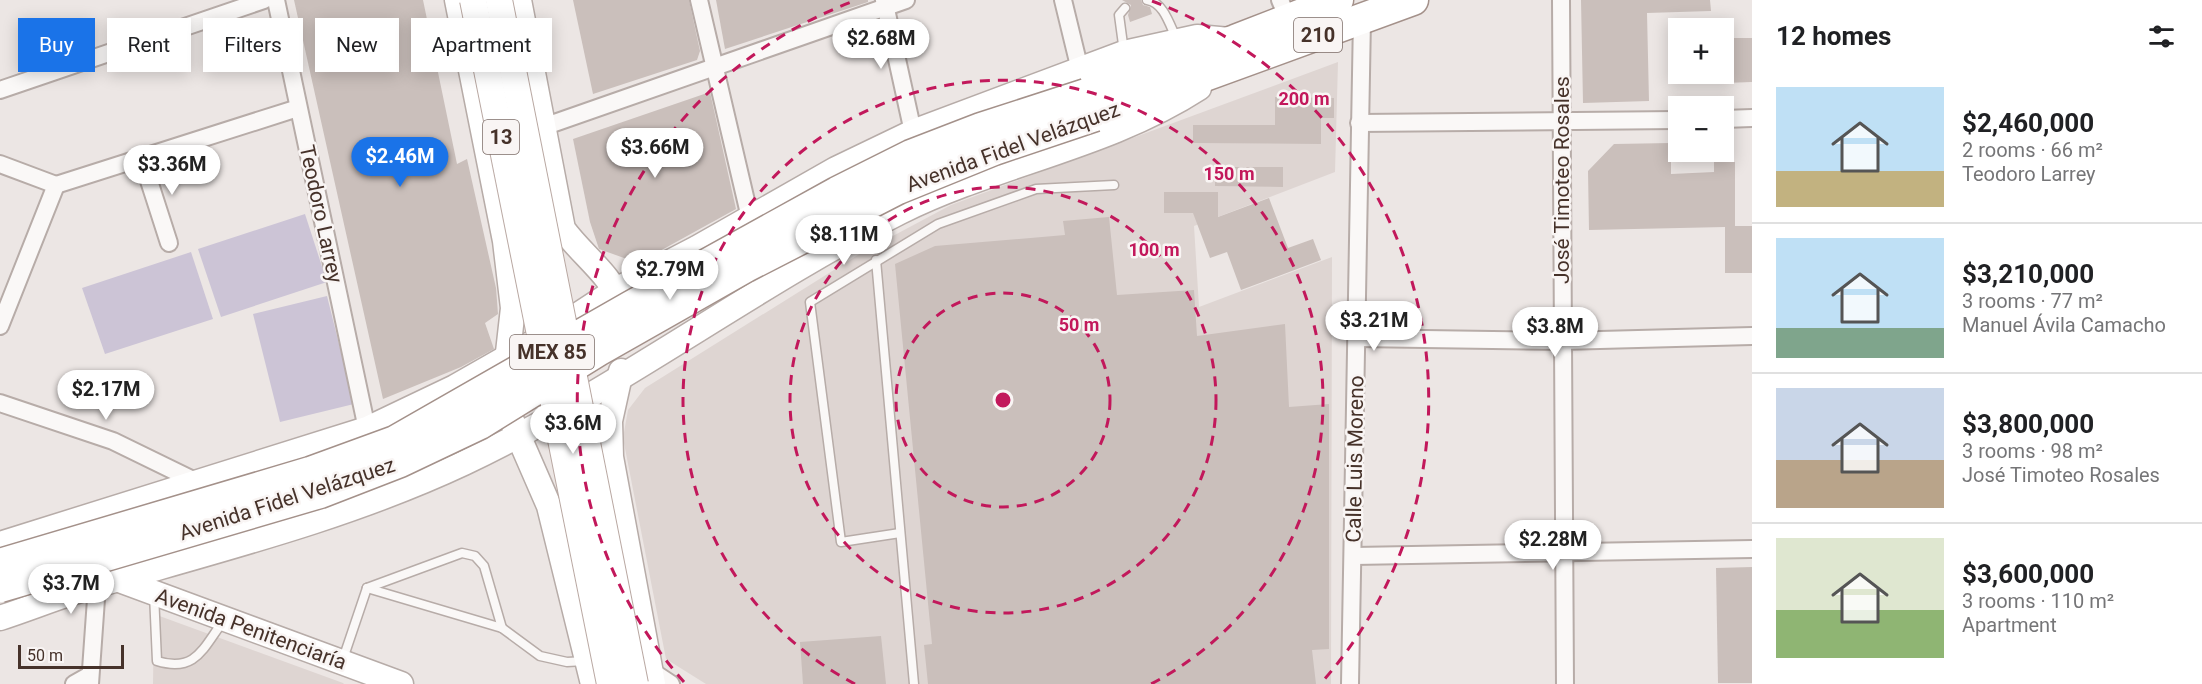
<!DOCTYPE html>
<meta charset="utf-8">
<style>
:root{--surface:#fff;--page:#f2f2f2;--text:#202124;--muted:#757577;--line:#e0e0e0;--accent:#1a73e8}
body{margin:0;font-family:Roboto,sans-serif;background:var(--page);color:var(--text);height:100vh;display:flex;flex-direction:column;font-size:22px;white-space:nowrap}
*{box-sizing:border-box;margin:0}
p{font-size:20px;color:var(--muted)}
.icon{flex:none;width:33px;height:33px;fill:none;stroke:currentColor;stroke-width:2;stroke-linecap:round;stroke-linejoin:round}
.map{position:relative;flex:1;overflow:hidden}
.panel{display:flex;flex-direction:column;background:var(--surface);width:450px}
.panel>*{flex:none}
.top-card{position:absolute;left:18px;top:18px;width:570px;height:54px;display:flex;gap:12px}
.controls{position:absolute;left:1668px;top:18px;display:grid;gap:12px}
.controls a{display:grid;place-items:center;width:66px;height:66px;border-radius:0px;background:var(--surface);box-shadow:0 3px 15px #0003;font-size:30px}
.scale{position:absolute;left:18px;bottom:15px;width:106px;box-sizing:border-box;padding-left:6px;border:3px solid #46322a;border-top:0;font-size:16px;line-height:21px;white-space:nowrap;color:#46322a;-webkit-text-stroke:4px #f9f5f4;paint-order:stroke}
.price{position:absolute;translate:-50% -51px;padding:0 14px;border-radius:21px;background:#fff;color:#222;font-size:20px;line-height:39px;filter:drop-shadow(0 2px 3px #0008)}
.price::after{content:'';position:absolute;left:50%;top:36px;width:18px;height:14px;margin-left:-9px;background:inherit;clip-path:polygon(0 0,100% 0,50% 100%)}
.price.selected{background:var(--accent);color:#fff}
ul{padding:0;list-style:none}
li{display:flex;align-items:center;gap:18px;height:150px;padding:0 24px}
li+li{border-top:2px solid var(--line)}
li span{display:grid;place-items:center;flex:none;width:168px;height:120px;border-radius:0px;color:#555}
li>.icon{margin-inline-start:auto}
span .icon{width:72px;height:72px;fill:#fffc;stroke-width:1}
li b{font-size:26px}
h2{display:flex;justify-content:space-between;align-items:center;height:72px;padding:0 24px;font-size:26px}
.tag{padding:0 21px;border-radius:0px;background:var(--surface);box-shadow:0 3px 15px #0003;font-size:21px;line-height:54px}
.tag.selected{background:var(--accent);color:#fff}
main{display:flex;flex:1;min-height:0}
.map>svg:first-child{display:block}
.built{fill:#ded5d2}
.green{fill:#ccc4d6}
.building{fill:#cabfbb}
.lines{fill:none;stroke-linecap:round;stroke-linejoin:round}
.lane-casing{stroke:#b7aca8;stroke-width:11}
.street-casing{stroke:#b7aca8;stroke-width:20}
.secondary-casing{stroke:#b7aca8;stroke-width:27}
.highway-casing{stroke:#a4918a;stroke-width:33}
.lane{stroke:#faf8f7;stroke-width:8}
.street{stroke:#faf8f7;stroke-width:16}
.secondary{stroke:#fff;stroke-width:24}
.highway{stroke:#fff;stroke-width:30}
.primary-bridge-casing{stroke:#b9a8a2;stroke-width:28;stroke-linecap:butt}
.highway-bridge-casing{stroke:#a4918a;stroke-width:33;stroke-linecap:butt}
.primary-bridge{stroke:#fff;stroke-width:26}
.highway-bridge{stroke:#fff;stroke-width:30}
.ring{fill:none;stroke:#c2185b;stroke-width:3;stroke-dasharray:10 8}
.labels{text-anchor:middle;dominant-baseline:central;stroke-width:5;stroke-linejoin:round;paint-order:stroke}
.shield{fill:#f9f5f4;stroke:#7c6c67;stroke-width:1.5}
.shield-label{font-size:20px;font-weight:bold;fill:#46322a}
.street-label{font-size:21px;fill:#46322a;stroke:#f9f5f4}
.centre{fill:#c2185b;stroke:#f9f5f4;stroke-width:3}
.ring-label{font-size:18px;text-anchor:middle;font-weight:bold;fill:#c2185b;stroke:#f9f5f4;stroke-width:5;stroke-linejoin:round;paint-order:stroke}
</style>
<main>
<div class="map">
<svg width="1752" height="684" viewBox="0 0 1752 684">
<rect width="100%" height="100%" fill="#ece6e4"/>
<!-- built -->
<g class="built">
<path d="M1338,62L1335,172L1194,226L1199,307L1332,257L1331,684H706L666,659L623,438L628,410L645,388L861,253L951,205Z"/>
<path d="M154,614L343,683L344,684H153Z"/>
</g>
<!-- green -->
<g class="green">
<path d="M305,214L327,282L221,317L198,249Z"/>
<path d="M191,252L213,319L105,354L82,288Z"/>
<path d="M327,296L354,404L280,422L253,314Z"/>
</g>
<!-- building -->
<g class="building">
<path d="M294,0H423L457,164L467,159L496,288L498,314L485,323L494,349L461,367L383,399Z"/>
<path d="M573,0H689L700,51L697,60L593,94Z"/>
<path d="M716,0H868V2L725,49Z"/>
<path d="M1122,0H1141L1143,5L1150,7L1152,14L1130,22L1128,15L1131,5Z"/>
<path d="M1581,0H1710L1711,11L1647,13L1649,101L1583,103Z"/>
<path d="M1724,38H1752V82L1724,83Z"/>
<path d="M710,92L736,209L638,263L599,249L590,222L573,139Z"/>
<path d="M1275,97L1334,98V118H1321V144L1193,143V125H1275Z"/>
<path d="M1671,143V174L1714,172V162H1735V226H1752V273H1725V227L1589,230L1588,171L1614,144Z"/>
<path d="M1215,167H1283V187L1215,186Z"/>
<path d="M1164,192H1218V217L1269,198L1288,248L1313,239L1321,260L1241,290L1227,252L1210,258L1193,213H1164Z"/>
<path d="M1109,217L1117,295L1194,290L1197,336L1285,324L1289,407L1329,404V649L1312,650L1316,684H928L924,645L932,644L895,264L935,246L1065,235L1063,221Z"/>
<path d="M1752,567V683H1718L1716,568Z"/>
<path d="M881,636L886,684H803L800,642Z"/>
</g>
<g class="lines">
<!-- lane casing -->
<g class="lane-casing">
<g id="lane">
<path d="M1147,0C1164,2 1170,26 1177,40"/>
<path d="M1124,52L1119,15L1125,8"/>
<path d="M876,260L914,684"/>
<path d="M900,533L841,542L810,302L938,224L1036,189L1114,185"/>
<path d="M367,588L502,628L540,656L567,662L585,661"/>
<path d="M367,588L462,553L475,556L484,566L502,628"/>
<path d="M154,594L157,661C196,673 203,648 224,620"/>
<path d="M343,659L367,588"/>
</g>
</g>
<!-- street casing -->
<g class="street-casing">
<g id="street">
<path d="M276,0L367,429"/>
<path d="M699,0L750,218"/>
<path d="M884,0L913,132"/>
<path d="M1063,0L1080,70"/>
<path d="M1280,0L1288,19"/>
<path d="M1561,0L1565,684"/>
<path d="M0,90L264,0"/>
<path d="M1724,119L1752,118"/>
<path d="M1359,123L1678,120"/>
<path d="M543,127L906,0"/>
<path d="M142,159L169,243"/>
<path d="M0,164L56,185"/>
<path d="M56,185L298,108"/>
<path d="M0,326L56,185"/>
<path d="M1357,338L1562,341L1752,336"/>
<path d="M0,403L113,441L195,481"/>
<path d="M1354,556L1752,549"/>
<path d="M650,670L671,684"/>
<path d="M74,684L90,675"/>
<path d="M90,684L97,585"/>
<path d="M1350,684L1362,19"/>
</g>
</g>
<!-- secondary casing -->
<g class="secondary-casing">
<g id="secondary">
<path d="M457,0L505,241L513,308L506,370"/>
<path d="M519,0L563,229C581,254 611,275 621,303"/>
<path d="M621,371L610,421L611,457L653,684"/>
<path d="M512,421L549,506L593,684"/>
<path d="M0,544L367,429L455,387L555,330L616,290L697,248L836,169L913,132L1124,53L1197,37L1230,40"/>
<path d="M114,578L401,684"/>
<path d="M0,618C31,608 62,595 94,586C218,550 347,518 464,463C616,391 750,288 900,212C996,164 1108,147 1199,88"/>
</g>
</g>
<!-- highway casing -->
<g class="highway-casing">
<g id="highway">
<path d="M1086,94L1235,40L1338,0"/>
<path d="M1095,116L1413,0"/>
</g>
</g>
<!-- lane -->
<use href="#lane" class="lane"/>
<!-- street -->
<use href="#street" class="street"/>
<!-- secondary -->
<use href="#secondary" class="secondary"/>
<!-- highway -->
<use href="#highway" class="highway"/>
<!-- primary-bridge casing -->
<g class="primary-bridge-casing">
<g id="primary-bridge">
<path d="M473,0L610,684"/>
<path d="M499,0L635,684"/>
</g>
</g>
<!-- highway-bridge casing -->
<g class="highway-bridge-casing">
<g id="highway-bridge">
<path d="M0,564L310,472L395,441L631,306L837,192L911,155L981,128L1086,94"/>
<path d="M0,587L320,493L400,462L480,424L598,351L746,267L898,189L994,150L1095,116"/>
</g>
</g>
<!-- primary-bridge -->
<use href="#primary-bridge" class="primary-bridge"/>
<!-- highway-bridge -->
<use href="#highway-bridge" class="highway-bridge"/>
</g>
<!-- distance rings -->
<g class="ring">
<circle cx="1003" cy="400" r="107"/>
<circle cx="1003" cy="400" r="213"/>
<path d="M855 684A320 320 0 1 1 1151 684"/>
<path d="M684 682A426 426 0 0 1 854 1M1152 1A426 426 0 0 1 1322 682"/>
</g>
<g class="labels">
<!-- shield labels -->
<g class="shield">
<rect x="1294" y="18" width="48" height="34" rx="4.5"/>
<rect x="483" y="120" width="36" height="34" rx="4.5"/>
<rect x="510" y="335" width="84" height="34" rx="4.5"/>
</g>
<g class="shield-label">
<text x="1318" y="35">210</text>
<text x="501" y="137">13</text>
<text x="552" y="352">MEX 85</text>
</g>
<!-- street labels -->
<g class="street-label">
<text transform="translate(1013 147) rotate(-20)">Avenida Fidel Velázquez</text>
<text transform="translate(1562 180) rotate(-90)">José Timoteo Rosales</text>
<text transform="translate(321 214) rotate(78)">Teodoro Larrey</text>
<text transform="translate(1355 459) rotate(-89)">Calle Luis Moreno</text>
<text transform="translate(287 499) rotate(-18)">Avenida Fidel Velázquez</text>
<text transform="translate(251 629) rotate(20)">Avenida Penitenciaría</text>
</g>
</g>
<circle cx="1003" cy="400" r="9" class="centre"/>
<g class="ring-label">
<text x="1304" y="105">200 m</text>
<text x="1229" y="180">150 m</text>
<text x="1154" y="256">100 m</text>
<text x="1079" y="331">50 m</text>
</g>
</svg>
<div class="controls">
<a>+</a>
<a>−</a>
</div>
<div class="scale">50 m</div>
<b class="price" style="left:881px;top:70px">$2.68M</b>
<b class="price" style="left:655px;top:179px">$3.66M</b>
<b class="price selected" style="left:400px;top:188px">$2.46M</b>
<b class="price" style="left:172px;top:196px">$3.36M</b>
<b class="price" style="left:844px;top:266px">$8.11M</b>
<b class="price" style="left:670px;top:301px">$2.79M</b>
<b class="price" style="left:1374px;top:352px">$3.21M</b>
<b class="price" style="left:1555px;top:358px">$3.8M</b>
<b class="price" style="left:106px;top:421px">$2.17M</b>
<b class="price" style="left:573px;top:455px">$3.6M</b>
<b class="price" style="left:1553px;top:571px">$2.28M</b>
<b class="price" style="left:71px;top:615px">$3.7M</b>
<div class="top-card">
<a class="tag selected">Buy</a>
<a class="tag">Rent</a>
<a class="tag">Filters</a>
<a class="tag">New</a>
<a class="tag">Apartment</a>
</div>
</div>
<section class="panel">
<h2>12 homes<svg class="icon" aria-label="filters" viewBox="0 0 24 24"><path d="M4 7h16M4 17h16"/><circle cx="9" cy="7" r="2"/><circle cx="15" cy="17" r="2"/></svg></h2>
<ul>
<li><span style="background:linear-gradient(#bfe0f5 70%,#c2b280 0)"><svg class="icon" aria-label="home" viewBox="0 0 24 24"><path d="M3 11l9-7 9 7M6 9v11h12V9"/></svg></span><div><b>$2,460,000</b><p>2 rooms · 66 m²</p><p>Teodoro Larrey</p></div></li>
<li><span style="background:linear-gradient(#bfe0f5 75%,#7fa58c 0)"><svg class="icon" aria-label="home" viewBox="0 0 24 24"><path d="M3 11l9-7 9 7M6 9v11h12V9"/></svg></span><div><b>$3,210,000</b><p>3 rooms · 77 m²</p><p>Manuel Ávila Camacho</p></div></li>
<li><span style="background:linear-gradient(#c9d6e8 60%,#b9a48a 0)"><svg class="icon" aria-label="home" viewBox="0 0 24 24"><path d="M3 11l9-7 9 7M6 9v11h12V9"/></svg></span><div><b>$3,800,000</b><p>3 rooms · 98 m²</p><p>José Timoteo Rosales</p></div></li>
<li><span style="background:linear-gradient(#dfe7d0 60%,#8fb573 0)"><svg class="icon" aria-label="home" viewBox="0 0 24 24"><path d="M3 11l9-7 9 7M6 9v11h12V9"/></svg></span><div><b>$3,600,000</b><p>3 rooms · 110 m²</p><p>Apartment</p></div></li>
</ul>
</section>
</main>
